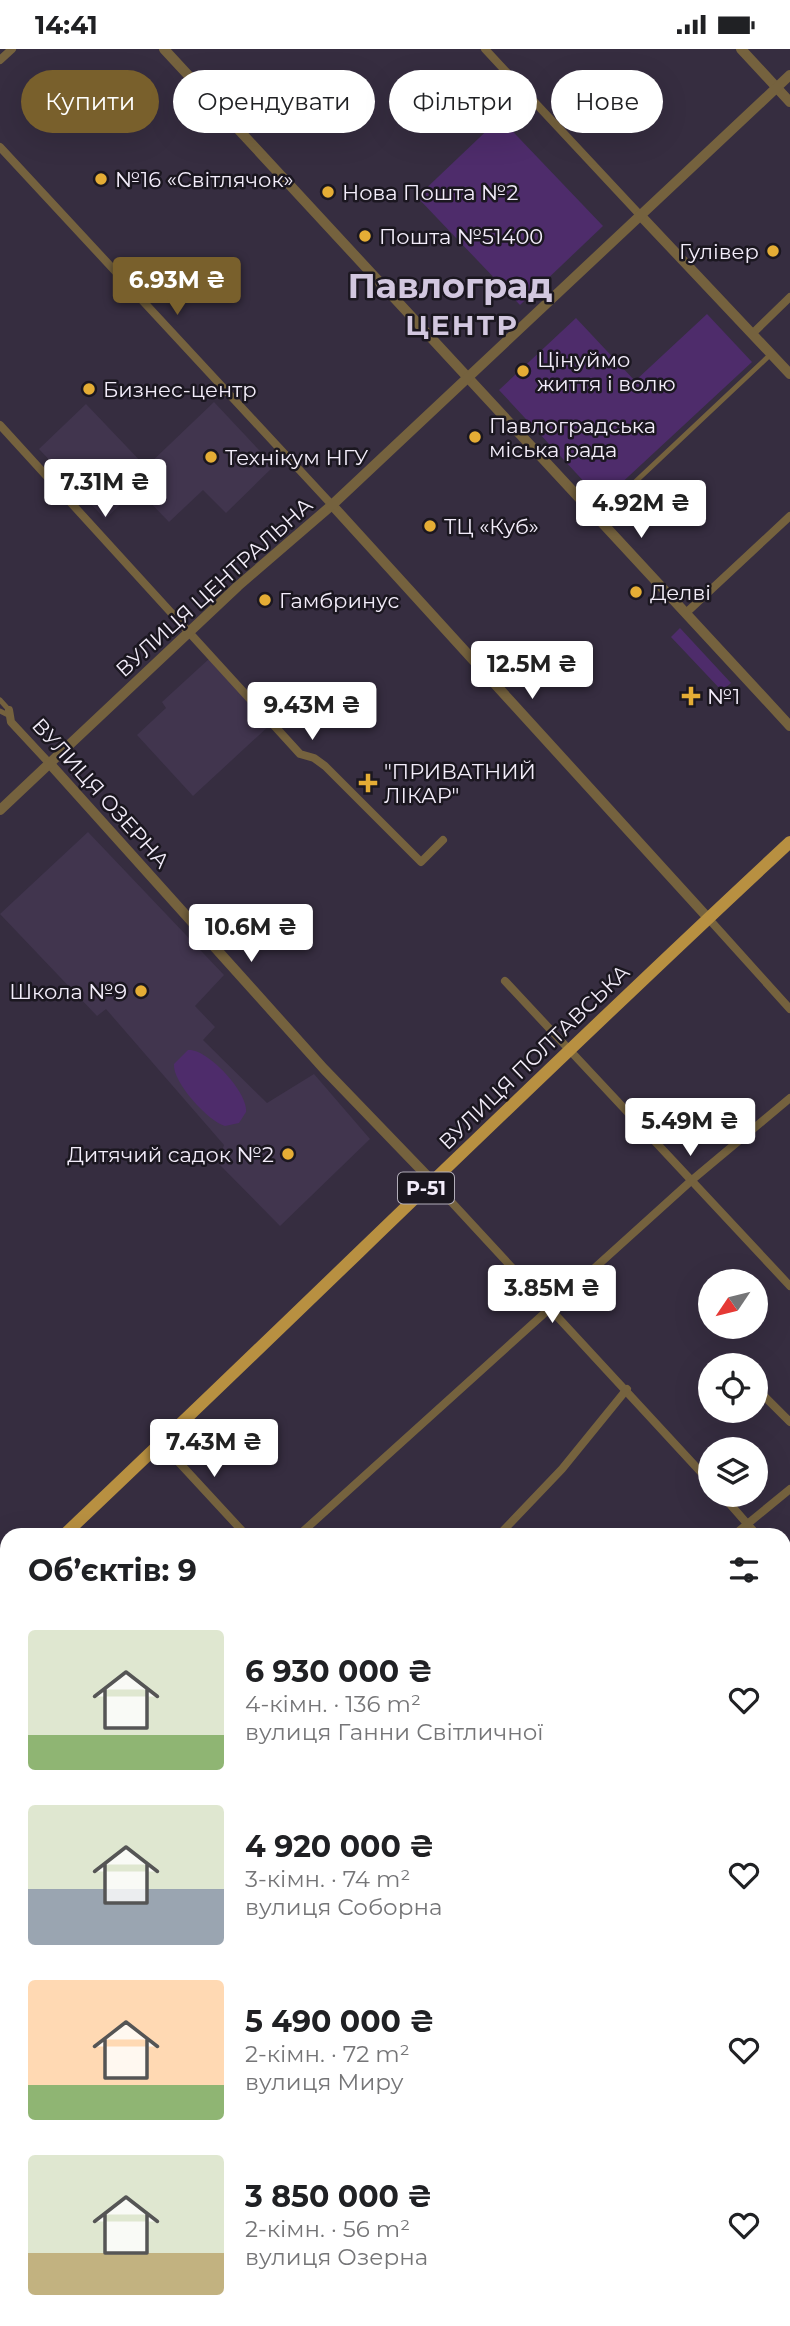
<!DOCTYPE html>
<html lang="uk">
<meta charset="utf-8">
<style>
:root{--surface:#fff;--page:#f6f6f6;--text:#202124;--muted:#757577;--accent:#79602c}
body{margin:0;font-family:Montserrat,sans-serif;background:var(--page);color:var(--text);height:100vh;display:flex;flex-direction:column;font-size:26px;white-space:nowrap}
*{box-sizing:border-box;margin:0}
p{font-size:23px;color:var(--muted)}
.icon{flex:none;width:38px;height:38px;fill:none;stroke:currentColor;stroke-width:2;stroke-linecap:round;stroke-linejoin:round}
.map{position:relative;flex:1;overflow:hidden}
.drawer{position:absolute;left:0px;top:1479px;width:791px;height:800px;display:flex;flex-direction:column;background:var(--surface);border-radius:21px 21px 0 0;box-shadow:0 7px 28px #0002}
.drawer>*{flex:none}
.hud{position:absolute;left:21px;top:21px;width:749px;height:63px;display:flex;gap:14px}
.needle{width:46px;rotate:235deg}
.controls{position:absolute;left:698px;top:1220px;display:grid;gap:14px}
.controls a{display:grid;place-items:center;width:70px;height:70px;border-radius:50%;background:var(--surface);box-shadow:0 7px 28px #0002;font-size:35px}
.price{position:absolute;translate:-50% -60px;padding:0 16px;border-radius:7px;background:#fff;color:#222;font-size:23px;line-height:46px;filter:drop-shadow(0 2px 4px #0008)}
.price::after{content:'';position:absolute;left:50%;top:42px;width:21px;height:16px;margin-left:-10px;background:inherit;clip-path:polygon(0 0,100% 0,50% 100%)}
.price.on{background:var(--accent);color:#fff}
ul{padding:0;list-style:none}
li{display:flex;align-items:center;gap:21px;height:175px;padding:0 28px}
li span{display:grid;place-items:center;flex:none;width:196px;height:140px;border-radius:7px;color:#555}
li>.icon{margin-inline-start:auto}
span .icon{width:84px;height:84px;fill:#fffc;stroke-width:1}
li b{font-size:30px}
h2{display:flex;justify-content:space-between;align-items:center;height:84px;padding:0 28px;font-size:30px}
.tag{padding:0 24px;border-radius:32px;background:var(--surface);box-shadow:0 7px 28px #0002;font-size:24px;line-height:63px}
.tag.on{background:var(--accent);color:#fff}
.status{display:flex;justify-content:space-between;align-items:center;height:49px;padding:0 35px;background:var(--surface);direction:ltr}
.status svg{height:19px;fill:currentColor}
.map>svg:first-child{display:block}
.built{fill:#41354e}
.green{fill:#4e2c6b}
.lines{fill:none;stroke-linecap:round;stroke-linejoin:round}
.pedestrian{stroke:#75623e;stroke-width:5}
.minor{stroke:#75623e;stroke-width:8}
.tertiary{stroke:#75623e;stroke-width:10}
.secondary{stroke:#9b7c41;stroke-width:10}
.primary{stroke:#b89041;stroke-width:12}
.poi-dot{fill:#e5ad35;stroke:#1b1720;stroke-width:2.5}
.labels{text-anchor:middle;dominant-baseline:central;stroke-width:5;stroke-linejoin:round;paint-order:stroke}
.shield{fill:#1b1720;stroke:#b2adb9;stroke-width:2}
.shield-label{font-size:19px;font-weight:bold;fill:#f3edfa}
.poi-label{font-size:21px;fill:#f3edfa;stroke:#1b1720;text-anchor:start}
.street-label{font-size:21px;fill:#f3edfa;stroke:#1b1720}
.district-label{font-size:28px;font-weight:bold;letter-spacing:2px;fill:#d2c7df;stroke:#1b1720}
.town-label{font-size:35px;font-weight:bold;fill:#d2c7df;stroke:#1b1720}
</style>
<div class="status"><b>14:41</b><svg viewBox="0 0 49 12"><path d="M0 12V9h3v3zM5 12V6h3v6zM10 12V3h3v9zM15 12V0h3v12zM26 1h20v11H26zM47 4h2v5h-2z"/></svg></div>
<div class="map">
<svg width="790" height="2277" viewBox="0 0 790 2277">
<rect width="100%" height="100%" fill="#362d40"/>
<!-- built -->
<g class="built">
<path d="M214,353L274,417L226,464L203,441L169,473L137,440L105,470L39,400L86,355L146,418Z"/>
<path d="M210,609L271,675L193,747L137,686L166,659L162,653Z"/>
<path d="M88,783L224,926L195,957L215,978L203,991L267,1054L314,1025L370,1090L280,1177L218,1114L224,1096L106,960L97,967L0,865Z"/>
</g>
<!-- green -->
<g class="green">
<path d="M500,69L603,177L520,256L417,148Z"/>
<path d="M707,265L752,313L602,452L499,341L576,269L635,332Z"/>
<path d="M680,579L731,634L722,642L671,588Z"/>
<path d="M188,1001C207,999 248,1043 246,1063L239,1074L225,1077C209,1073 172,1033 174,1015Z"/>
</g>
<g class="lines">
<!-- pedestrian -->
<g class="pedestrian">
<path d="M599,467L771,305"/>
<path d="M0,651L9,661"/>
<path d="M0,662L8,666"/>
</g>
<!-- minor -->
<g class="minor">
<path d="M485,0L640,166"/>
<path d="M0,11L12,0"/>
<path d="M0,98L332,456"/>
<path d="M752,285L790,248"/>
<path d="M0,376L300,705L314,709L325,717L421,813L443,791"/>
<path d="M687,563L790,467"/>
<path d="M9,661L11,673L50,715"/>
<path d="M708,869L790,960"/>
<path d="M505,932L790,1237"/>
<path d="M432,1132L710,1433"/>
<path d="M758,1341L790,1373"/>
<path d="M161,1394L246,1486"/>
<path d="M722,1446L757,1486"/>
<path d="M299,1486L692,1131L790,1049"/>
<path d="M499,1486L562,1420L627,1340"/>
<path d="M734,1486L790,1440"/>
<path d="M784,1517L790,1524"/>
<path d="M784,1555L790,1549"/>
<path d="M784,1737L790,1743"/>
<path d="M0,1768L7,1761"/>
<path d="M0,1790L7,1797"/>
<path d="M784,1876L790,1870"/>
<path d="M784,1906L790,1913"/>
<path d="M784,2075L790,2082"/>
<path d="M0,2154L7,2148"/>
<path d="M0,2221L7,2229"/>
<path d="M784,2248L790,2255"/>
<path d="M341,2272L346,2277"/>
<path d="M436,2272L441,2277"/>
<path d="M636,2272L641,2277"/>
<path d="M41,2277L47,2272"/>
<path d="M352,2277L358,2272"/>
</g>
<!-- tertiary -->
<g class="tertiary">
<path d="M164,0L790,677"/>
<path d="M741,0L790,53"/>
<path d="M640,166L790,325"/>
<path d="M332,456L708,869"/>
<path d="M50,715L324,1020L432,1132"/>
<path d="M0,761L238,537L332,456L790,26"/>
</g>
<!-- secondary -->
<g class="secondary">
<path d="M0,1546L7,1540"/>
<path d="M0,2044L7,2052"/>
<path d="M206,2272L211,2277"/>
</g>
<!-- primary -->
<g class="primary">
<path d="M64,1486C307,1256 544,1021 790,793"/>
<path d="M0,1508L7,1516"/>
</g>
</g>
<!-- markers -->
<g class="poi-dot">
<circle cx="101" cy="130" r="7"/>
<circle cx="328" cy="143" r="7"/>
<circle cx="365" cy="187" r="7"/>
<circle cx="773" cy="202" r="7"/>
<circle cx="523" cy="322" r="7"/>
<circle cx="89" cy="340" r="7"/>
<circle cx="475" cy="388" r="7"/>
<circle cx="211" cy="408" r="7"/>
<circle cx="430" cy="477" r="7"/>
<circle cx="636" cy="543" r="7"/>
<circle cx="265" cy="551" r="7"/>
<path d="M687.5 636.5h7v7h7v7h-7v7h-7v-7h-7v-7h7z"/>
<path d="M364.5 723.5h7v7h7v7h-7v7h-7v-7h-7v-7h7z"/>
<circle cx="141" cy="942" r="7"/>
<circle cx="288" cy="1105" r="7"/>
</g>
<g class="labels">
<!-- shield labels -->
<rect class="shield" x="398" y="1123.5" width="56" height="31" rx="5"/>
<g class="shield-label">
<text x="426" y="1139">Р-51</text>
</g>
<!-- poi labels -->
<g class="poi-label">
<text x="115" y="130">№16 «Світлячок»</text>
<text x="342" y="143">Нова Пошта №2</text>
<text x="379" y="187">Пошта №51400</text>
<text x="759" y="202" text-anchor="end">Гулівер</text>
<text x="537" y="310">Цінуймо<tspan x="537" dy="24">життя і волю</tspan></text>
<text x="103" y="340">Бизнес-центр</text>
<text x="489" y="376">Павлоградська<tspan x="489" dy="24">міська рада</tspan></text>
<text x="225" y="408">Технікум НГУ</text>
<text x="444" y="477">ТЦ «Куб»</text>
<text x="650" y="543">Делві</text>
<text x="279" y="551">Гамбринус</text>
<text x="707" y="647">№1</text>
<text x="384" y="722">"ПРИВАТНИЙ<tspan x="384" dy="24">ЛІКАР"</tspan></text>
<text x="127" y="942" text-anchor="end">Школа №9</text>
<text x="274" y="1105" text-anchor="end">Дитячий садок №2</text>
</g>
<!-- street labels -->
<g class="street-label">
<text transform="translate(214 538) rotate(-42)">ВУЛИЦЯ ЦЕНТРАЛЬНА</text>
<text transform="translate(101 744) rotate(48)">ВУЛИЦЯ ОЗЕРНА</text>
<text transform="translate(534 1008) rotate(-44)">ВУЛИЦЯ ПОЛТАВСЬКА</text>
</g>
<!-- district labels -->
<g class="district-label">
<text x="462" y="276">ЦЕНТР</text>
</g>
<!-- town labels -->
<g class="town-label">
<text x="450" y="236">Павлоград</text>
</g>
</g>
</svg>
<div class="controls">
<a><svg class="needle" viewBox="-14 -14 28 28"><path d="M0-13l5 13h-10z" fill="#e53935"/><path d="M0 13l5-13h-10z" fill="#757577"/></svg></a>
<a><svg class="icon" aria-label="locate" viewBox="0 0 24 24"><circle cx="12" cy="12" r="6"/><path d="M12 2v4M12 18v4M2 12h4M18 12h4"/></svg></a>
<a><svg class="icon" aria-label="layers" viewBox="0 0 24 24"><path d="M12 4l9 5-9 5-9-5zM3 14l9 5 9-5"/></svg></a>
</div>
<b class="price on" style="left:177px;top:268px">6.93M ₴</b>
<b class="price" style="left:105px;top:470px">7.31M ₴</b>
<b class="price" style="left:641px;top:491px">4.92M ₴</b>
<b class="price" style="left:532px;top:652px">12.5M ₴</b>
<b class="price" style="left:312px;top:693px">9.43M ₴</b>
<b class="price" style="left:251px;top:915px">10.6M ₴</b>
<b class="price" style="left:690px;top:1109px">5.49M ₴</b>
<b class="price" style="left:552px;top:1276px">3.85M ₴</b>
<b class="price" style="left:214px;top:1430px">7.43M ₴</b>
<div class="hud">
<a class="tag on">Купити</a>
<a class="tag">Орендувати</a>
<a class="tag">Фільтри</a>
<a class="tag">Нове</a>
</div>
<section class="drawer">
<h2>Об’єктів: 9<svg class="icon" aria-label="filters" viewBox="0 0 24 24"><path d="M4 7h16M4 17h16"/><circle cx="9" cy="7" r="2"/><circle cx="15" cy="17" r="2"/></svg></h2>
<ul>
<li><span style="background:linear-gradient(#dfe7d0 75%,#8fb573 0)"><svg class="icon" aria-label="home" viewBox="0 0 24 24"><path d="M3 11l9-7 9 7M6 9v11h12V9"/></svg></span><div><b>6 930 000 ₴</b><p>4-кімн. · 136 m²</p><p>вулиця Ганни Світличної</p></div><svg class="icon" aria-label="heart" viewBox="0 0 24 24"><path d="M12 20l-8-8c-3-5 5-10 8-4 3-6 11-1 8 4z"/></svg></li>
<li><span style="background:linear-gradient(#dfe7d0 60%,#9aa5b1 0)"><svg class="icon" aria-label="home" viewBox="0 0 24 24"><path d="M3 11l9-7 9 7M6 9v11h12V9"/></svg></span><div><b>4 920 000 ₴</b><p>3-кімн. · 74 m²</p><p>вулиця Соборна</p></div><svg class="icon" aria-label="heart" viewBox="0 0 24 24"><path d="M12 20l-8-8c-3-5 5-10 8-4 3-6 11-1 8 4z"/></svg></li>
<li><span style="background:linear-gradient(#ffd9b3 75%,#8fb573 0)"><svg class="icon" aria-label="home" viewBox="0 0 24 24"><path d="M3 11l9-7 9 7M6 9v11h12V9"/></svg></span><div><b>5 490 000 ₴</b><p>2-кімн. · 72 m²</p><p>вулиця Миру</p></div><svg class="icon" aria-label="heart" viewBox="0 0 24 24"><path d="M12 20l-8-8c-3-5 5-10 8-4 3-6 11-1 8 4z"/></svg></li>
<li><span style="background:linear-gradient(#dfe7d0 70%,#c2b280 0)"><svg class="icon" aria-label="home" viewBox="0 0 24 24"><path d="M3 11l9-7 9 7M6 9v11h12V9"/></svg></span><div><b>3 850 000 ₴</b><p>2-кімн. · 56 m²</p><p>вулиця Озерна</p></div><svg class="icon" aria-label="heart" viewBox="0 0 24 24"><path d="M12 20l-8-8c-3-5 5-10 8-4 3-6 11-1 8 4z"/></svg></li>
</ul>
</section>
</div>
